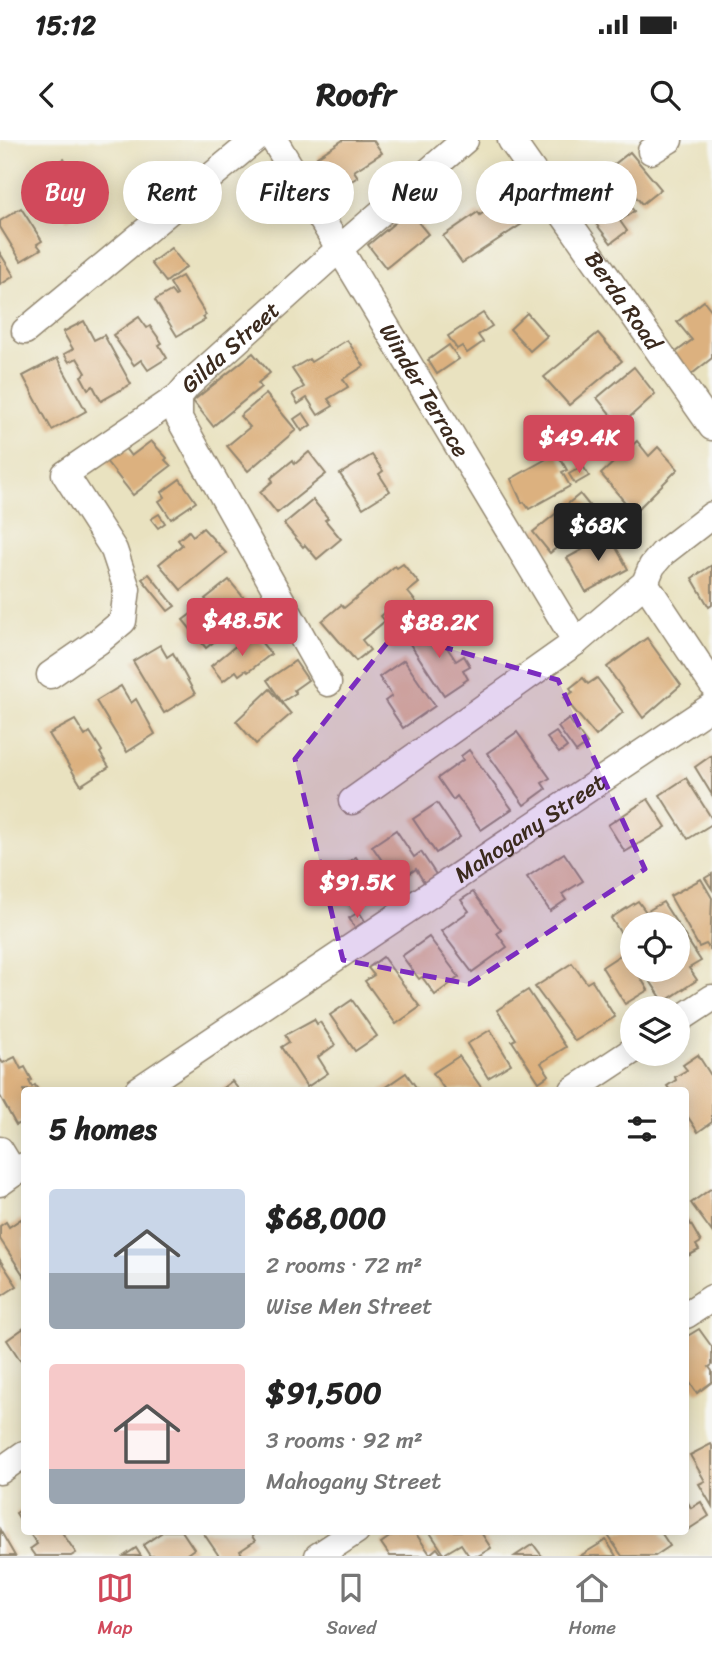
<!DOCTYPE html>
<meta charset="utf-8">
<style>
:root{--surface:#fff;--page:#f6f6f6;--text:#222;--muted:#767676;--line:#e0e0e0;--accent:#d1495b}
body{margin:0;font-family:Sriracha,sans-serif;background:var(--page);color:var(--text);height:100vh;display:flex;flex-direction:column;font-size:26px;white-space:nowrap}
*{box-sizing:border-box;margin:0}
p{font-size:23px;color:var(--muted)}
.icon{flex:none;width:38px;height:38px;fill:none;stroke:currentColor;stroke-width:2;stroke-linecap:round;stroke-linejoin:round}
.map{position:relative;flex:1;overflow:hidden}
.drawer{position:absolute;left:21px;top:947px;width:668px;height:448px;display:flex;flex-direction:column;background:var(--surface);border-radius:7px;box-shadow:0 4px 18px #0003}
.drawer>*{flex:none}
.hud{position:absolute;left:21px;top:21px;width:670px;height:63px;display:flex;gap:14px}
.fabs{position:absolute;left:620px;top:772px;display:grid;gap:14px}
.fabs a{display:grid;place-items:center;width:70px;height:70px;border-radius:50%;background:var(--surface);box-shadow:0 4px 18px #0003;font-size:35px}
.price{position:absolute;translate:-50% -60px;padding:0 16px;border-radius:7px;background:var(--accent);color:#fff;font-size:23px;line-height:46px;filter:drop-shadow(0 2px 4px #0008)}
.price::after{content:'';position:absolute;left:50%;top:42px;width:21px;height:16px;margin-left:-10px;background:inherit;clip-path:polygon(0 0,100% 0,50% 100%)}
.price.active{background:#222;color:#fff}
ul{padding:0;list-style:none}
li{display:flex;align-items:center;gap:21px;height:175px;padding:0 28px}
li span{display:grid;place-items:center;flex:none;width:196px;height:140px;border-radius:7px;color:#555}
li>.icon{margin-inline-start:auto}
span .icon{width:84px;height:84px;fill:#fffc;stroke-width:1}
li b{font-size:30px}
h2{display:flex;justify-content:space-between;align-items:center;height:84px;padding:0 28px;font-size:30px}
.tag{padding:0 24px;border-radius:32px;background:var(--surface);box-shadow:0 4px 18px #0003;font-size:24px;line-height:63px}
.tag.active{background:var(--accent);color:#fff}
.status{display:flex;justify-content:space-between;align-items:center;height:49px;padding:0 35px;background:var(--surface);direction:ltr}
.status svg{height:19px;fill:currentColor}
header{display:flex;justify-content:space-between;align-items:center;height:91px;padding:0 28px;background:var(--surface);font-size:32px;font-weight:700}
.tab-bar{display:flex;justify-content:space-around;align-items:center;height:98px;border-top:2px solid var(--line);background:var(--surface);font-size:19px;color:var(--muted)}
.tab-bar a{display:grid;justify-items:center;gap:4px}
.tab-bar .active{color:var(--accent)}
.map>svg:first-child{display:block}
.building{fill:#dcb17f}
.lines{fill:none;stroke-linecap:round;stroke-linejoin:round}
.minor-casing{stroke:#92866f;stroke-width:29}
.minor{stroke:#fff;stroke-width:26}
.marked{fill:#7b2cbf;fill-opacity:0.2;stroke:#7b2cbf;stroke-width:5;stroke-dasharray:14 9;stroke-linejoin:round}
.labels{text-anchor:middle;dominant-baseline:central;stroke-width:7;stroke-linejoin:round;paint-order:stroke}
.street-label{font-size:23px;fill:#3b2a1e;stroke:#f6f6f2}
</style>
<div class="status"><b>15:12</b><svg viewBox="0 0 49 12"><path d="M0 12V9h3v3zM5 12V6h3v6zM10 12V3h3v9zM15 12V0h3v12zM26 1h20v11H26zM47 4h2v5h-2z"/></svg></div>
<header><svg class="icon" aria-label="back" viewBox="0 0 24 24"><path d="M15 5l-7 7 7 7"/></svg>Roofr<svg class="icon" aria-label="search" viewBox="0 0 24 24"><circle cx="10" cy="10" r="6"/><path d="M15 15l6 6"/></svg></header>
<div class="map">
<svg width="712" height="1416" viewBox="0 0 712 1416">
<rect width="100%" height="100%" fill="#f6f6f2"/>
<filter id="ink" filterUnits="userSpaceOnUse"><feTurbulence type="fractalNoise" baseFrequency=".0143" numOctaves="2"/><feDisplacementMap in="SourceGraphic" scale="14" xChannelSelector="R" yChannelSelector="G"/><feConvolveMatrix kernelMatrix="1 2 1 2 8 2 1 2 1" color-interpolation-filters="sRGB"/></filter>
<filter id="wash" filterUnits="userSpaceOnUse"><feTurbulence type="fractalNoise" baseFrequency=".00686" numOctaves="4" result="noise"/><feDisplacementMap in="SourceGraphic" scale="28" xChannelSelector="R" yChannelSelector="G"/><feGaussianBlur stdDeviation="1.57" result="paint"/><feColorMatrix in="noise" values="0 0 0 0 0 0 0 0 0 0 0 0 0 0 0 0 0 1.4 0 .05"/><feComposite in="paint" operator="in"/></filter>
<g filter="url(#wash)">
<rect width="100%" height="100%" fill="#e9e2c0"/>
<g id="blocks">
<!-- building -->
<g class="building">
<path d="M343,0H373L382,13L354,31L358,37L338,49L317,17Z"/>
<path d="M630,12L661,49L642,64L611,27Z"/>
<path d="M64,19L92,65L67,80L59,67L57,68L53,61L49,63L42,51L46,49L37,35Z"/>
<path d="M613,44L634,71L620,81L627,91L611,103L583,67Z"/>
<path d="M504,58L522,84L462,123L443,96L478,72L480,75Z"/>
<path d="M21,68L42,101L37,104L41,109L21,121L0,87V81Z"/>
<path d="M409,71L428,94L386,128L368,105Z"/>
<path d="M171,108L186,127L166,142L151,123Z"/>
<path d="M0,113L14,136L0,145Z"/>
<path d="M182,136L206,175L203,177L205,180L177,196L155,160L171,151L175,156L177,155L170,143Z"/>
<path d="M704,161L712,171V218L688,237L671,216L692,200L677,182Z"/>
<path d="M483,173L492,186L478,195L483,202L467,213L462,206L457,209L448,196Z"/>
<path d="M527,173L547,196L530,211L510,189Z"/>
<path d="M139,177L147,188L150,186L162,203L159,205L167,218L148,230L141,220L134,225L113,195Z"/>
<path d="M84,181L94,200L104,195L131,244L101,261L93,246L88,249L81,236L86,233L77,218L69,222L64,214L73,209L63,192Z"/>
<path d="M598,193L622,221L569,265L544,237Z"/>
<path d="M347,200L364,226L343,239L348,247L328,259L333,266L318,275L307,258L298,264L292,254L304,247L292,229L309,219L311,222Z"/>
<path d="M449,205L459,219L437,234L428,220Z"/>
<path d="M253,213L270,233L258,243L261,247L213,286L193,261Z"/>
<path d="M57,218L86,271L52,290L23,236Z"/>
<path d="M634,227L655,254L620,286L597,258Z"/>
<path d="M266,254L296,290L248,331L227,306L250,287L240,276Z"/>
<path d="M303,273L311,285L302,291L294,279Z"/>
<path d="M151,301L167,318L165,320L171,326L133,355L106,321L124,307L131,316Z"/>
<path d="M637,301L649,316L658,307L678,329L634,373L601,334Z"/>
<path d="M309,312L326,334L277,373L260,352L273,341L271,338L293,320L295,324Z"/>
<path d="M557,313L567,330L562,332L570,346L529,369L524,362L522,363L511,339Z"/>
<path d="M372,315L383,331L379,334L390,351L363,368L340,334Z"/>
<path d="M583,326L589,336L575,344L569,334Z"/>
<path d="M180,339L196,362L171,379L159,361L165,357L162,352Z"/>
<path d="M580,354L597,375L550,413L533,392Z"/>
<path d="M313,360L328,378L325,380L341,399L317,419L305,405L303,407L284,384Z"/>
<path d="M159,374L165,383L158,388L151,379Z"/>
<path d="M203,388L226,413L181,450L159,424L182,405L178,400L189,391L193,396Z"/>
<path d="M609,395L628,429L586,452L567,418Z"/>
<path d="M403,424L419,443L408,452L416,462L397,478L389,469L381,476L385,481L362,500L370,510L356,521L322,481L341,465L344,468L395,426L397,428Z"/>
<path d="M712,425V465L709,467L692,438Z"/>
<path d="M149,434L175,466L168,471L142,439Z"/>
<path d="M229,440L254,470L206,508L183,480L199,468L202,472L210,465L205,459Z"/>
<path d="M424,464L430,473L420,480L414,471Z"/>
<path d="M432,485L456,521L464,516L470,526L463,530L468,539L444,555L408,501Z"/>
<path d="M253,492L271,514L248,532L246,530L239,535L236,531L223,541L211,526Z"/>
<path d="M647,498L681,545L643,578L607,527Z"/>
<path d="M160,505L167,517L173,513L195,554L164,573L133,521Z"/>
<path d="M404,520L435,566L403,588L385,561L392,556L379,537Z"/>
<path d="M295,521L308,540L294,550L296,553L282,562L267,540Z"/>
<path d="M583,538L588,544L597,538L623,572L596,596L564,558L573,552L570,548Z"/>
<path d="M121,546L131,563L136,559L155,594L127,612L96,561Z"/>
<path d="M270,549L291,574L256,604L236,581Z"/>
<path d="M569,579L587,604L576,612L558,587Z"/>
<path d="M75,580L85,596L90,592L102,611L100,613L109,627L81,645L49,594Z"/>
<path d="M517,592L550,638L542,643L546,649L524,665L487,613Z"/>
<path d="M556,592L567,607L559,613L547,598Z"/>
<path d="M469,610L512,669L481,690L457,656L453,660L438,638L463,620L461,616Z"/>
<path d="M712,615V655L695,627Z"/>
<path d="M686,638L712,679V684L688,699L660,655Z"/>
<path d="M648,659L666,687L625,712L608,685Z"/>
<path d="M437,663L460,697L436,713L413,679Z"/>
<path d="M396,690L414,717L421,712L437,736L425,744L416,729L397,742L372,706Z"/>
<path d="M564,713L583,741L562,754L566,760L550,771L527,737Z"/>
<path d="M356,717L379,754L354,769L332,733Z"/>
<path d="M712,734V749L705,738Z"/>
<path d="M701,739L712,758L710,809L706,804L699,807L670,756Z"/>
<path d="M473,752L501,790L497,793L507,807L472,832L441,791L469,771L461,760Z"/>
<path d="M638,761L646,772L663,762L701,821L689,828L697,840L664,862L643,830H677V784H632V811L611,778Z"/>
<path d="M359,772L365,781L355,788L349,778Z"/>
<path d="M429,797L459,837L435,855L422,837L419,839L402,816Z"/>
<path d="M625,812L632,823V830H636L648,850L625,864L602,827Z"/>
<path d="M383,817L420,867L396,884L365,841L374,835L368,828Z"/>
<path d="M572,823L587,843L592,840L615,877L575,901L535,847Z"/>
<path d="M528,850L566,907L541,923L549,935L539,942L512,901L516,899L497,870Z"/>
<path d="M352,860L377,896L355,911L330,875Z"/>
<path d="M314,879L317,884L320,882L335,905L318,917L328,933L307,947L281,907L289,902L285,895Z"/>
<path d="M490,890L511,924L488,938L467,904Z"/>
<path d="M698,915L712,937V982L698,992L686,974V950H670L667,946L676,940L675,937L687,930L683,925Z"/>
<path d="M459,916L483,950H445L433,933Z"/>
<path d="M15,917L21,929L25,927L32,940L29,941L32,947L35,945L38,950H24V980L16,985L0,956V919L3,923Z"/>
<path d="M406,933L418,950H381Z"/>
<path d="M232,941L239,950H220Z"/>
<path d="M712,1048V1092L691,1063Z"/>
<path d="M686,1076L701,1102L696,1105L699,1110L686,1117Z"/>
<path d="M21,1079L24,1084V1136L0,1099V1086L6,1082L9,1087Z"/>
<path d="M0,1120L17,1146L0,1157Z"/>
<path d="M24,1188V1226L7,1200Z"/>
<path d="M699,1189L712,1207V1225L709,1227L712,1231V1242L697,1253L686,1237V1197Z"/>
<path d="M711,1304L712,1306V1366L699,1344L705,1341L690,1315Z"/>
<path d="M686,1359L691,1368L701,1362L709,1376L686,1391Z"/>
<path d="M24,1368V1386L16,1373Z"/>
<path d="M0,1390L15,1416H0Z"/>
<path d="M28,1391H61L76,1413L71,1416H35L30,1409L37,1404Z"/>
<path d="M164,1391H182L194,1409L187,1414L188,1416H150L143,1405Z"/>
<path d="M202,1391H249L255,1401L240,1411L243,1416H219Z"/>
<path d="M398,1391H414L430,1414L437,1408L443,1416H390L381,1403Z"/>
<path d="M429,1391H480L491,1408L478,1416H469L461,1404L444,1414Z"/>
<path d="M605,1391H660L670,1406L655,1416H622Z"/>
<path d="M606,1400L616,1416H580Z"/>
<path d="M533,1404L542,1416H515Z"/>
<path d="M136,1408L141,1416H124Z"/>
</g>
</g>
</g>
<g filter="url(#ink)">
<use href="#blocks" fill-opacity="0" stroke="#92866f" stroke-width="2"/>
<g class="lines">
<!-- minor casing -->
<g class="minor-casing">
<g id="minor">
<path id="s1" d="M274,0L576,502"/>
<path id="s2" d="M511,0L712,287"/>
<path d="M651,11L669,0"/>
<path d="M25,191L255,0"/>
<path d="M645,443L712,544"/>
<path d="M50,535L99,501L123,481L127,449L114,410L65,334L179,256"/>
<path id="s3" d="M328,543L179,278V256L188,245L339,109L465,0"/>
<path d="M352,661L576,502L645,443L652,426L663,413L712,375"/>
<path d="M677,881L712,858"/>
<path id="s4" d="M138,950L712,566"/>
<path d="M573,950L632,911"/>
<path d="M0,1010L14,1033"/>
<path d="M0,1043L24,1026"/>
<path d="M686,1175L712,1158"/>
<path d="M0,1331L24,1314"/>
<path d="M318,1416L356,1391"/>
</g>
</g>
<!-- minor -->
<use href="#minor" class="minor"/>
</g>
</g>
<!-- marked area -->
<path class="marked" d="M395,493L558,540L645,729L469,844L343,820L295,619Z"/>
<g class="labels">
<!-- street labels -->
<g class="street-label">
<text stroke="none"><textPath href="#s2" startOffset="196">Berda Road</textPath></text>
<text stroke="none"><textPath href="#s3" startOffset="397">Gilda Street</textPath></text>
<text stroke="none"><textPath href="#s1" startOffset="292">Winder Terrace</textPath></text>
<text stroke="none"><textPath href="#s4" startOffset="471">Mahogany Street</textPath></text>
</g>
</g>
</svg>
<div class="fabs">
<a><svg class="icon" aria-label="locate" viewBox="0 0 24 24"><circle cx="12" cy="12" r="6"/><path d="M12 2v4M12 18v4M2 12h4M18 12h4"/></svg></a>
<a><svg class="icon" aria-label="layers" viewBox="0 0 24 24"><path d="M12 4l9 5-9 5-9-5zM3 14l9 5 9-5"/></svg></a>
</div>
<b class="price" style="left:579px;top:335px">$49.4K</b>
<b class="price active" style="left:598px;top:423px">$68K</b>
<b class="price" style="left:242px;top:518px">$48.5K</b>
<b class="price" style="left:439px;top:520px">$88.2K</b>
<b class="price" style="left:357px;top:780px">$91.5K</b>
<div class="hud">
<a class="tag active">Buy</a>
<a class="tag">Rent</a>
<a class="tag">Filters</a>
<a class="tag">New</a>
<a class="tag">Apartment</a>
</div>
<section class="drawer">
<h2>5 homes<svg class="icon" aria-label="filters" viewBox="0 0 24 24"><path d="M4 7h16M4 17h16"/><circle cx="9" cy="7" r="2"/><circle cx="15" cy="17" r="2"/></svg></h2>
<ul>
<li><span style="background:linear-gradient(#c9d6e8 60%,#9aa5b1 0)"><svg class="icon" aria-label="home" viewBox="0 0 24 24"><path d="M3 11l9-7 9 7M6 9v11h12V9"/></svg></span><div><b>$68,000</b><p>2 rooms · 72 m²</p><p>Wise Men Street</p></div></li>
<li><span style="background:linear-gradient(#f6c9c9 75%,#9aa5b1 0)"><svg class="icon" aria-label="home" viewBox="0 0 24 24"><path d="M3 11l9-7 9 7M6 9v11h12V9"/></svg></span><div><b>$91,500</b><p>3 rooms · 92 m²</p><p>Mahogany Street</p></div></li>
</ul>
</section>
</div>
<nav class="tab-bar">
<a class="active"><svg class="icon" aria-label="map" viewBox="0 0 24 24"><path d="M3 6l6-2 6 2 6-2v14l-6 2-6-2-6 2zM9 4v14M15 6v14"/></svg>Map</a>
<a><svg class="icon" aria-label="saved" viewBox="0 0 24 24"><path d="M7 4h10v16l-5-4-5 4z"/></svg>Saved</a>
<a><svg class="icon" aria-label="home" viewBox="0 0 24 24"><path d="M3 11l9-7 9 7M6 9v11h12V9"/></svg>Home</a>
</nav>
